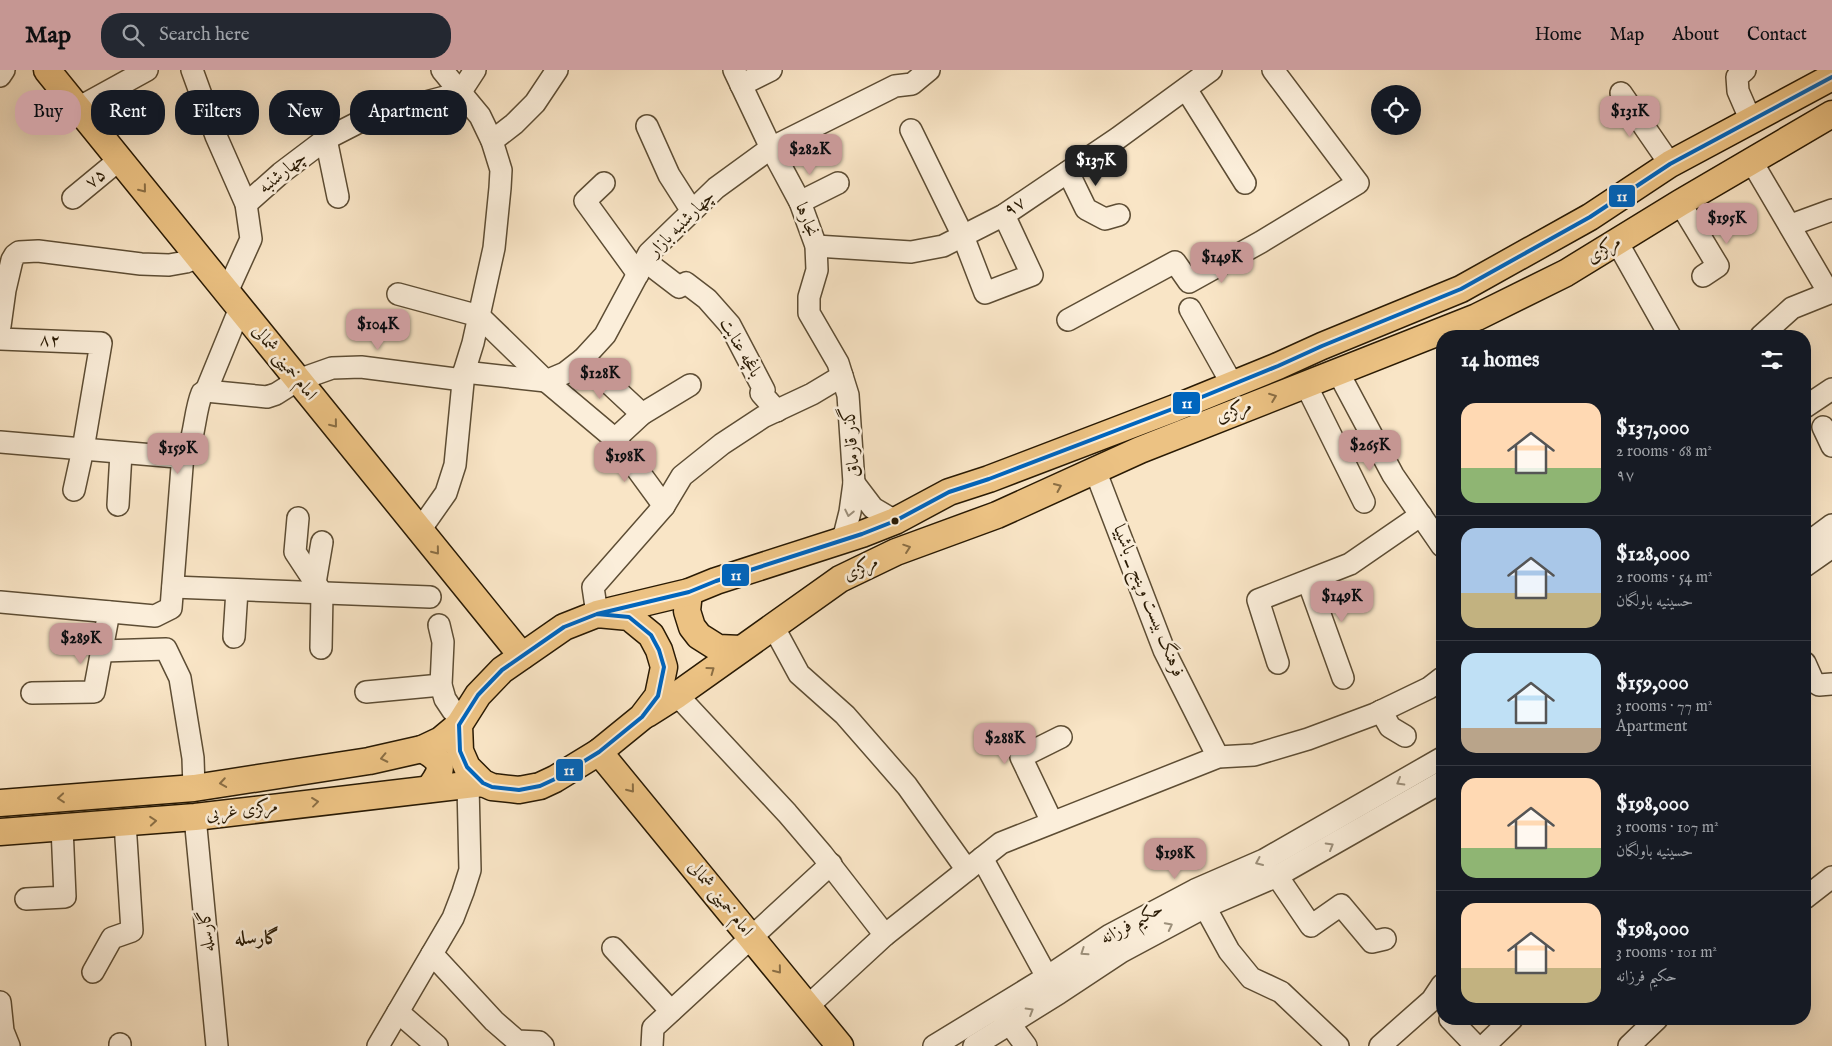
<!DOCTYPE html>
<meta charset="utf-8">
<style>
:root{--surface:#171b24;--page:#242831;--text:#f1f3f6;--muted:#9ea1a6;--line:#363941;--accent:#c59692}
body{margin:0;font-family:"IM FELL English",Amiri,serif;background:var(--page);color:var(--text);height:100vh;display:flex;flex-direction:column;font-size:19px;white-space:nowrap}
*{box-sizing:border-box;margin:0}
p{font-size:16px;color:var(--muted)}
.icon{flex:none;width:28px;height:28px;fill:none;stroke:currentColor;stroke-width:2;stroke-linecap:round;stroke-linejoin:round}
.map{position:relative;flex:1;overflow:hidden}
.side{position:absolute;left:1436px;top:260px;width:375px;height:695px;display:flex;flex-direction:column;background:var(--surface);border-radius:20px;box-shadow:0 5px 20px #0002}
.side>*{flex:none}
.top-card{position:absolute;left:15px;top:20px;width:475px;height:45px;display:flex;gap:10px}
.controls{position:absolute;left:1371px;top:15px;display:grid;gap:10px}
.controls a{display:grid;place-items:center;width:50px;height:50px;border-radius:50%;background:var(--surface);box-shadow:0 5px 20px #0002;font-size:25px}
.price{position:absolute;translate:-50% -42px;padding:0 11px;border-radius:10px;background:var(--accent);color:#111;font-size:16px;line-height:32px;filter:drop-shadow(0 1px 2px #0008)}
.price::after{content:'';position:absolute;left:50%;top:30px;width:15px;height:11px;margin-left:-8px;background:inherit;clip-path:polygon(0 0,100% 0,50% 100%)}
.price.selected{background:#222;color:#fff}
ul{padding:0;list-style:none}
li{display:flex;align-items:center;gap:15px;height:125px;padding:0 25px}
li+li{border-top:1px solid var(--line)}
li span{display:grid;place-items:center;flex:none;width:140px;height:100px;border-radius:15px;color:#555}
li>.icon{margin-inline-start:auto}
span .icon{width:60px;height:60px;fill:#fffc;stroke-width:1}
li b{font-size:21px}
h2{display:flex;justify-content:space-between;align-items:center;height:60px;padding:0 25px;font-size:21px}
.chip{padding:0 18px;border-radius:20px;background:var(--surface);box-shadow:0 5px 20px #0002;font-size:18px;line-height:45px}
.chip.selected{background:var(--accent);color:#111}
header{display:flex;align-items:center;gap:30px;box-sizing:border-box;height:70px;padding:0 25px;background:var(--accent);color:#111}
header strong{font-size:24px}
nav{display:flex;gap:28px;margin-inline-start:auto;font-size:18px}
.search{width:350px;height:45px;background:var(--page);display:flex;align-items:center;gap:12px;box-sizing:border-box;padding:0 18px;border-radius:20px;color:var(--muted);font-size:19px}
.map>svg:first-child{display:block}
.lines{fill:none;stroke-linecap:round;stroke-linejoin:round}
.minor-casing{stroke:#5d4d34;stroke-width:24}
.major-casing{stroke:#291a04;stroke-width:29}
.minor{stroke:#fbeeda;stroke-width:21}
.major{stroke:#ecc283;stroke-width:26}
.bus-1-casing{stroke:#fbeeda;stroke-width:8}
.bus-1{stroke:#0065bd;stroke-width:4}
.oneway{stroke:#8a6e44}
.oneway2{stroke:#9c8f7a}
.bus-dot{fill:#291a04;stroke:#fbeeda;stroke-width:2}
.labels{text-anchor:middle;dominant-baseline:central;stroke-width:5;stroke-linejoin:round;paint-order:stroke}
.street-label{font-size:18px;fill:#291a04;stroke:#fbeeda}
.neighbourhood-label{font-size:19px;font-weight:bold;fill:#291a04;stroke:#fbeeda}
.line-badge{stroke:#fbeeda;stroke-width:2}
.badge-label{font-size:14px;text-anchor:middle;font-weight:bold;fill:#fff}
</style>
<header>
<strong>Map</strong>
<div class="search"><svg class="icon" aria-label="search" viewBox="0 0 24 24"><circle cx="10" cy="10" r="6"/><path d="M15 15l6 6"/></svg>Search here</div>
<nav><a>Home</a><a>Map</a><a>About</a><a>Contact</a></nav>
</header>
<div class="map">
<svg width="1832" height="976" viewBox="0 0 1832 976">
<rect width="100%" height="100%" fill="#f9e5c6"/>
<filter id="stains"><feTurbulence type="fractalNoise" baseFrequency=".004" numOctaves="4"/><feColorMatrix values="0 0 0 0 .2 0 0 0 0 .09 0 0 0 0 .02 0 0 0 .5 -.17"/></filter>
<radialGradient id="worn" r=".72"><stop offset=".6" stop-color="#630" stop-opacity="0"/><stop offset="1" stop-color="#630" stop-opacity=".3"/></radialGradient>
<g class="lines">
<!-- minor casing -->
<g class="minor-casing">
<g id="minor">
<path d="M192,0L216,66L246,134L251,169L227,222"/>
<path d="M734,0L771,78L800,132L816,176L817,200L809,227V243L838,293L848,325L854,413L850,442L845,462L840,472"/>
<path d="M1745,0L1737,7L1738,21L1751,51"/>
<path d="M0,6L4,0"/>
<path d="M741,15L771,0"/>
<path d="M1186,19L1245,113"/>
<path d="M1621,23L1670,94"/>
<path d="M78,38L147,0"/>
<path d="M647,56L669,105L692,141"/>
<path d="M911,60L963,166L985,223L1032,205L1004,145"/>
<path d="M326,69L338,127"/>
<path d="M492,71L514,54L535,33L557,0"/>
<path d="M1752,92L1829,223"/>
<path d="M1068,102L1086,139L1105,149L1119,145"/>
<path d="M604,113L585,131L638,204"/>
<path d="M73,128L119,90"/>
<path d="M800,132L838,113"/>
<path d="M1680,133L1718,196L1703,206"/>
<path d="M246,134L281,103L326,69L369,47L460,23L475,0"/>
<path d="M1791,155L1832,140"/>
<path d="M1617,172L1670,266"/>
<path d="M816,176L911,182L943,176L1004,145L1118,68L1211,0"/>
<path d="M645,191L679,217L686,213L707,229L730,255L764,320L761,323L777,341"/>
<path d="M398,224L479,246L546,311L615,369L664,436"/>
<path d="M1190,239L1232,314"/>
<path d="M1068,250L1175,192L1189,212L1261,172L1358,113L1273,0"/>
<path d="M0,256L5,220L12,190L15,185L19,182L38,181L141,194L169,195L186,192L198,187"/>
<path d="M1761,266L1792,238L1832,222"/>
<path d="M0,269L101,273L83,379L74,420"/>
<path d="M583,289L642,344"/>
<path d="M464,302L546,311L565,303L583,289L605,265L649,183L716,118L771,78L895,16L912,14L929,0"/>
<path d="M1338,302L1393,405L1442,476"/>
<path d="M1306,315L1364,432"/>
<path d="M206,321L240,238"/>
<path d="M1805,337L1832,319"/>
<path d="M1823,357L1832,376"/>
<path d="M615,369L642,344L690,315"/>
<path d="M0,372L177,387C182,385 186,382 189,377C195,362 195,340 202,323L206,321L267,327L276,324L298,310L332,298L361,297L463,310"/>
<path d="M1095,400L1164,580L1218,687"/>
<path d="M854,413L873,438L895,451"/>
<path d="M118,435L121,383"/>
<path d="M298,448L295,482L322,523L321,578"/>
<path d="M420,460L446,423L455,395L464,302L473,273L494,178L500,118L501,100L492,71L480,46L442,0"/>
<path d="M1805,475L1832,455"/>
<path d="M1805,496L1832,477"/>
<path d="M1308,511L1343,608"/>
<path d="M315,513L322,472"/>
<path d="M173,517L430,527"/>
<path d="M0,532L155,546L171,538L183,384"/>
<path d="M597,544L593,517L664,436L682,406L722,374L763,347L812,324L842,306"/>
<path d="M439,555L443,572L441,615L445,629L453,641L466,645"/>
<path d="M773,556L799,604L845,645L907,716L967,800"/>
<path d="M234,567L237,520"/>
<path d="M103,581L166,579L180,608L193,688L194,718"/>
<path d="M1278,593L1258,530L1350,494L1421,445"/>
<path d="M1805,593L1813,611L1819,615L1832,614"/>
<path d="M366,622L441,615"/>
<path d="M32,623L94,622L109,542"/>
<path d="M677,625L787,743L822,784L885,865"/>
<path d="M1381,641L1390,657L1405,666"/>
<path d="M195,747L217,976"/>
<path d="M1052,752L1021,687L1061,667"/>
<path d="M982,788L1047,907"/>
<path d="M1277,806L1311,856L1341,835L1372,872L1385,869"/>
<path d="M1805,828L1832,807"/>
<path d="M26,829L65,827L62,757"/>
<path d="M1205,837L1229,881L1251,908L1281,922L1338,976"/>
<path d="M613,878L671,941"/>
<path d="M432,884L494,951L517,971L539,972L543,976"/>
<path d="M93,902L112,868L132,861L125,753"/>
<path d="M0,932L3,961L9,976"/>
<path d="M808,936L885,865L1001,773L1218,687L1254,685L1308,669L1375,644L1429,618L1442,608"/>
<path d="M398,942L437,976"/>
<path d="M1001,942L1026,976"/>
<path d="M1450,949L1476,976"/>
<path d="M120,974V976"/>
<path d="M378,976L453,848L463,822L470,800L468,715"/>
<path d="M652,976L653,958L831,794"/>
<path d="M934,976L1047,907L1110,865L1195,820L1264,790L1442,688"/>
<path d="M974,976L1059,923L1121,882L1205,837L1277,806L1442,712"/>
<path d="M1380,976L1432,930L1442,915"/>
<path d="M1484,976L1512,949"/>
<path d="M1629,976L1657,949"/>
</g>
</g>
<!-- major casing -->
<g class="major-casing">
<g id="major">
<path d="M47,0L522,586"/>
<path d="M689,522L687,541L692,557L699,566L718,578L741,579"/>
<path d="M597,544L629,547L651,565L659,580L664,597L658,626L642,647L599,682L555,709L540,716L519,720L492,717L483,713L467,697L460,681L459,655L478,625L502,600L564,557L597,544L689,522L716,511L862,464L895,451L949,422L989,409L1175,338L1278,296L1322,276L1461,219L1590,147L1670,94L1832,7"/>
<path d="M647,644L677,625L840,509L896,482L997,445L1140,380L1477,247L1566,203L1680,133L1832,44"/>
<path d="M422,679C445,691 444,699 429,719"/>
<path d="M599,682L840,976"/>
<path d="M0,733L194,718L369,691L422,679L441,670L459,655"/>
<path d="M0,762L195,747L483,713"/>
</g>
</g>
<!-- minor -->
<use href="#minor" class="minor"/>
<!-- major -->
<use href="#major" class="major"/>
<!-- bus-1 casing -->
<g class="bus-1-casing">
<path id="bus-1" d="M597,544L629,547L651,565L659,580L664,597L658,626L642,647L599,682L555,709L540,716L519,720L492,717L483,713L467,697L460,681L459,655L478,625L502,600L564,557L597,544L689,522L716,511L862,464L895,451L949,422L989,409L1175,338L1278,296L1322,276L1461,219L1590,147L1670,94L1832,7"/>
</g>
<!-- bus-1 -->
<use href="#bus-1" class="bus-1"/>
</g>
<!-- one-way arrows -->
<defs><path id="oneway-chevron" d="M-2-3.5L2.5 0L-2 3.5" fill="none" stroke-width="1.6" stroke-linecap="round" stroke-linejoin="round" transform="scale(1.25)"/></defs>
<g class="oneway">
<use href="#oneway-chevron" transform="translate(143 119) rotate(51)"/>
<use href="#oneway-chevron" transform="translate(1273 327) rotate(-21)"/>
<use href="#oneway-chevron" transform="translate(334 354) rotate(51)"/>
<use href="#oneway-chevron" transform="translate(1058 417) rotate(-24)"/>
<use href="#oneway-chevron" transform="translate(907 478) rotate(-19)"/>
<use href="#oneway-chevron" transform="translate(436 481) rotate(51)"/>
<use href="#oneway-chevron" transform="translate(711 600) rotate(-36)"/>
<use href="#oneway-chevron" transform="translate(384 688) rotate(168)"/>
<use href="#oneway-chevron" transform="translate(223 713) rotate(171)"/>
<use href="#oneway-chevron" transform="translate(631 719) rotate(51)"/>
<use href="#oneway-chevron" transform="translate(61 728) rotate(175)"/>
<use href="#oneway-chevron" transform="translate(315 732) rotate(-7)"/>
<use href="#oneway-chevron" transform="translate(153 751) rotate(-5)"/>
<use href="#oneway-chevron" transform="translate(778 900) rotate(51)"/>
</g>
<g class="oneway2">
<use href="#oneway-chevron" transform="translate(849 443) rotate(102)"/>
<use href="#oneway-chevron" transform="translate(1400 712) rotate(150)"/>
<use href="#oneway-chevron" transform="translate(1330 776) rotate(-30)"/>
<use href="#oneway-chevron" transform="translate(1259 792) rotate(156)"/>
<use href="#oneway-chevron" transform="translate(1169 856) rotate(-27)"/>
<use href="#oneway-chevron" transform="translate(1084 882) rotate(146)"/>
<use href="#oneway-chevron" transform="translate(1030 941) rotate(-31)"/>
</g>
<!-- markers -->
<circle class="bus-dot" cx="895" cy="451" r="4.5"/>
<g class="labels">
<!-- street labels -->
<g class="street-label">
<text transform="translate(283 103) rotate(-39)">چهارشنبه</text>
<text transform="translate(96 109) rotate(-39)">۷۵</text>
<text transform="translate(1015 137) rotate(-33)">۹۷</text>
<text transform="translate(806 150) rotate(69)">نجارها</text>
<text transform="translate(682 154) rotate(-45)">چهارشنبه بازار</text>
<text transform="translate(1604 180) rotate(-32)">مرکزی</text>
<text transform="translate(50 271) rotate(3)">۸۲</text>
<text transform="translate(740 278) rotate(60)">باغچه عنایت</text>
<text transform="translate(284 293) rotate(51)">امام خمینی شمالی</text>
<text transform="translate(1234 342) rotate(-21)">مرکزی</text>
<text transform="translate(852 372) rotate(-95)">گذر قارماق</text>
<text transform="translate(861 499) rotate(-26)">مرکزی</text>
<text transform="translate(1148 531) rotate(68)">فرهنگ بیست وپنج _ باشییا</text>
<text transform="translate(242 741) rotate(-7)">مرکزی غربی</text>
<text transform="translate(720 829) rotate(51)">امام خمینی شمالی</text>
<text transform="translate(1132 854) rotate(-29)">حکیم فرزانه</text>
<text transform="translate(207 861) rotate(-95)">گارسله</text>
</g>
<!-- neighbourhood labels -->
<g class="neighbourhood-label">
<text x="257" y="869">گارسله</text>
</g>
</g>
<g class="line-badge">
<rect x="1608" y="114" width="28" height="24" rx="5" fill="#0065bd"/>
<rect x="1172" y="321" width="29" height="24" rx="5" fill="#0065bd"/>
<rect x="721" y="493" width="29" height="24" rx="5" fill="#0065bd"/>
<rect x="555" y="688" width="29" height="24" rx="5" fill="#0065bd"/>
</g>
<g class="badge-label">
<text x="1622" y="131">11</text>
<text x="1187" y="338">11</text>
<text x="736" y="510">11</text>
<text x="569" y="705">11</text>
</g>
<rect width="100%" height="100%" filter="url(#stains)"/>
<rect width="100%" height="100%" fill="url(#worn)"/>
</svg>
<div class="controls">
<a><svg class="icon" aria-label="locate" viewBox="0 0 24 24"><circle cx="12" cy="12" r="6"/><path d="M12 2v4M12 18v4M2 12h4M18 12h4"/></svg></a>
</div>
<b class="price" style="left:1630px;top:68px">$131K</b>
<b class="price" style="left:810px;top:106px">$282K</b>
<b class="price selected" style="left:1096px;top:117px">$137K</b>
<b class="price" style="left:1727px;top:175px">$195K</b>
<b class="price" style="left:1222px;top:214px">$149K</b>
<b class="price" style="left:378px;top:281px">$104K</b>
<b class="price" style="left:600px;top:330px">$128K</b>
<b class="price" style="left:1370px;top:402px">$265K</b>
<b class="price" style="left:178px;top:405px">$159K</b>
<b class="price" style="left:625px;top:413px">$198K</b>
<b class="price" style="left:1342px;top:553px">$149K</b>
<b class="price" style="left:81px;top:595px">$289K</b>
<b class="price" style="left:1005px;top:695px">$288K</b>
<b class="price" style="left:1175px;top:810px">$198K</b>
<div class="top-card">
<a class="chip selected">Buy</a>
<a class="chip">Rent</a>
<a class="chip">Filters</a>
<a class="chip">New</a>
<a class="chip">Apartment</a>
</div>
<section class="side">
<h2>14 homes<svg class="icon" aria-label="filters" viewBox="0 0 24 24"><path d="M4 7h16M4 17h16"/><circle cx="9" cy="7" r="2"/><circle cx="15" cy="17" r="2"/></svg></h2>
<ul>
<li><span style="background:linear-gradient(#ffd9b3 65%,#8fb573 0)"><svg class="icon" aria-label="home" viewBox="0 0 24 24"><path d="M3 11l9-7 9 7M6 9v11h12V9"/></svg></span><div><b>$137,000</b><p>2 rooms · 68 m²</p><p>۹۷</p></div></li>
<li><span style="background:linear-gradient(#a9c7e8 65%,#c2b280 0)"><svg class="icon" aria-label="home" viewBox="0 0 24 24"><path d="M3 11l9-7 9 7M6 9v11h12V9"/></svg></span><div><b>$128,000</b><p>2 rooms · 54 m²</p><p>حسینیه باولگان</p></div></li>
<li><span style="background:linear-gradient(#bfe0f5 75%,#b9a48a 0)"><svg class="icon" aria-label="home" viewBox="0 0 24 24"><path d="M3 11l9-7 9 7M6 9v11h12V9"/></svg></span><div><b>$159,000</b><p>3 rooms · 77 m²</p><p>Apartment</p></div></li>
<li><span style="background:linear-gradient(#ffd9b3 70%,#8fb573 0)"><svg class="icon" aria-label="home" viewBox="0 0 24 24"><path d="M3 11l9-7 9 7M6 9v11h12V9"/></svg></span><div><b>$198,000</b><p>3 rooms · 107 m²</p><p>حسینیه باولگان</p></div></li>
<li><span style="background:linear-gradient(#ffd9b3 65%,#c2b280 0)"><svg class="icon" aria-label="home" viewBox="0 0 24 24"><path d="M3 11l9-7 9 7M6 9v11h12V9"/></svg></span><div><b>$198,000</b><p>3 rooms · 101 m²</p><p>حکیم فرزانه</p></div></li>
</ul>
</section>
</div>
